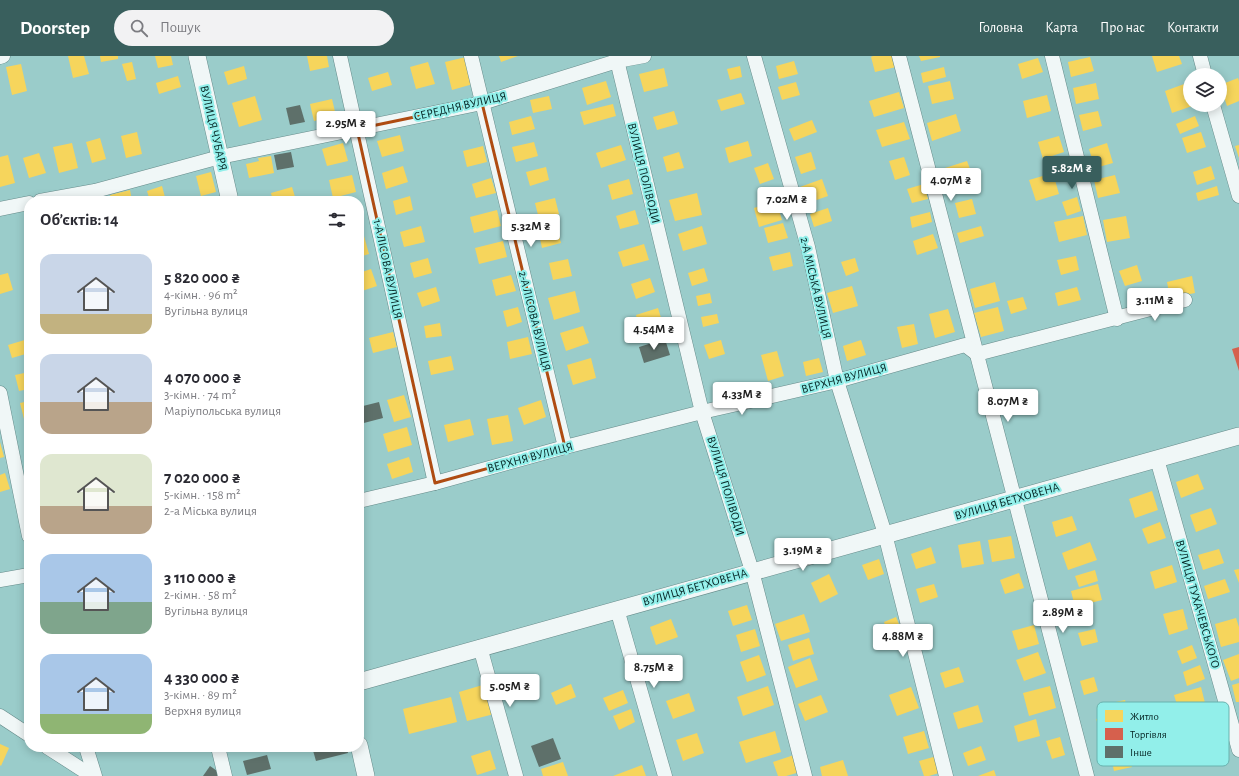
<!DOCTYPE html>
<html lang="uk">
<meta charset="utf-8">
<style>
:root{--surface:#fff;--page:#f2f2f3;--text:#2b2b33;--muted:#7c7c81;--accent:#395f5d}
body{margin:0;font-family:"Alegreya Sans",sans-serif;background:var(--page);color:var(--text);height:100vh;display:flex;flex-direction:column;font-size:15px;white-space:nowrap}
*{box-sizing:border-box;margin:0}
p{font-size:13px;color:var(--muted)}
.icon{flex:none;width:22px;height:22px;fill:none;stroke:currentColor;stroke-width:2;stroke-linecap:round;stroke-linejoin:round}
.map{position:relative;flex:1;overflow:hidden}
.sheet{position:absolute;left:24px;top:140px;width:340px;height:556px;display:flex;flex-direction:column;background:var(--surface);border-radius:16px;box-shadow:0 2px 10px #0003}
.sheet>*{flex:none}
.tools{position:absolute;left:1183px;top:12px;display:grid;gap:8px}
.tools a{display:grid;place-items:center;width:44px;height:44px;border-radius:50%;background:var(--surface);box-shadow:0 2px 10px #0003;font-size:20px}
.price{position:absolute;translate:-50% -34px;padding:0 9px;border-radius:4px;background:#fff;color:#222;font-size:13px;line-height:26px;filter:drop-shadow(0 1px 2px #0008)}
.price::after{content:'';position:absolute;left:50%;top:24px;width:12px;height:9px;margin-left:-6px;background:inherit;clip-path:polygon(0 0,100% 0,50% 100%)}
.price.selected{background:var(--accent);color:#fff}
ul{padding:0;list-style:none}
li{display:flex;align-items:center;gap:12px;height:100px;padding:0 16px}
li span{display:grid;place-items:center;flex:none;width:112px;height:80px;border-radius:12px;color:#555}
li>.icon{margin-inline-start:auto}
span .icon{width:48px;height:48px;fill:#fffc;stroke-width:1}
li b{font-size:17px}
h2{display:flex;justify-content:space-between;align-items:center;height:48px;padding:0 16px;font-size:17px}
header{display:flex;align-items:center;gap:24px;box-sizing:border-box;height:56px;padding:0 20px;background:var(--accent);color:#fff}
header strong{font-size:19px}
nav{display:flex;gap:22px;margin-inline-start:auto;font-size:14px}
.search{width:280px;height:36px;background:var(--page);display:flex;align-items:center;gap:10px;box-sizing:border-box;padding:0 14px;border-radius:22px;color:var(--muted);font-size:15px}
.map>svg:first-child{display:block}
.homes{fill:#f6d55c}
.shops{fill:#d6604d}
.building{fill:#5e706a}
.lines{fill:none;stroke-linecap:round;stroke-linejoin:round}
.minor-casing{stroke:#668b8a;stroke-width:15}
.tertiary-casing{stroke:#668b8a;stroke-width:18}
.minor{stroke:#f0f7f7;stroke-width:14}
.tertiary{stroke:#f0f7f7;stroke-width:17}
.marked{fill:none;stroke:#af4c12;stroke-width:3;stroke-linejoin:round}
.labels{text-anchor:middle;dominant-baseline:central;stroke-width:4;stroke-linejoin:round;paint-order:stroke}
.street-label{font-size:12px;fill:#052423;stroke:#92efea}
.key{fill:#92efea;stroke:#68b2ae;stroke-width:1}
.key-label{font-size:11px;fill:#052423}
</style>
<header>
<strong>Doorstep</strong>
<div class="search"><svg class="icon" aria-label="search" viewBox="0 0 24 24"><circle cx="10" cy="10" r="6"/><path d="M15 15l6 6"/></svg>Пошук</div>
<nav><a>Головна</a><a>Карта</a><a>Про нас</a><a>Контакти</a></nav>
</header>
<div class="map">
<svg width="1239" height="720" viewBox="0 0 1239 720">
<rect width="100%" height="100%" fill="#9accca"/>
<!-- homes -->
<g class="homes">
<path d="M68,0H84L89,18L73,22Z"/>
<path d="M100,0H118V3L101,6Z"/>
<path d="M155,0H171L173,9L158,12Z"/>
<path d="M307,0H327L329,11L310,15Z"/>
<path d="M499,0H518L501,6Z"/>
<path d="M873,0H894L896,11L875,16L871,1Z"/>
<path d="M919,0H940V1L921,5Z"/>
<path d="M1152,0H1179L1182,8L1157,16Z"/>
<path d="M466,1L473,28L452,34L445,6Z"/>
<path d="M1090,1L1094,15L1071,21L1068,6Z"/>
<path d="M1038,2L1043,16L1022,23L1018,8Z"/>
<path d="M794,5L798,18L779,23L776,10Z"/>
<path d="M132,6L136,23L127,25L122,8Z"/>
<path d="M428,6L435,28L416,33L410,11Z"/>
<path d="M21,8L27,35L12,39L6,11Z"/>
<path d="M244,10L247,23L228,29L224,16Z"/>
<path d="M740,10L742,21L730,24L727,13Z"/>
<path d="M944,11L946,21L923,27L921,17Z"/>
<path d="M664,12L668,30L644,36L639,18Z"/>
<path d="M388,16L392,29L372,35L368,22Z"/>
<path d="M178,20L181,31L159,38L156,27Z"/>
<path d="M1238,22L1239,25V45L1227,50L1220,29Z"/>
<path d="M606,25L611,41L587,49L582,32Z"/>
<path d="M950,25L954,43L932,48L928,30Z"/>
<path d="M796,26L800,39L782,44L778,31Z"/>
<path d="M1096,27L1099,43L1076,48L1073,32Z"/>
<path d="M1187,27L1190,36V49H1195L1172,57L1165,35Z"/>
<path d="M899,36L904,52L874,61L869,45Z"/>
<path d="M741,37L745,48L721,55L717,44Z"/>
<path d="M1047,39L1051,55L1027,62L1023,45Z"/>
<path d="M255,40L262,64L239,71L232,47Z"/>
<path d="M549,40L552,53L533,57L530,44Z"/>
<path d="M332,43L336,60L314,65L310,48Z"/>
<path d="M613,48L616,60L584,69L580,56Z"/>
<path d="M674,55L678,68L657,74L653,61Z"/>
<path d="M1098,55L1102,70L1083,75L1079,59Z"/>
<path d="M956,58L961,75L932,85L927,67Z"/>
<path d="M531,60L535,73L512,79L509,66Z"/>
<path d="M1195,60L1199,70L1180,78L1176,68Z"/>
<path d="M812,64L817,76L794,85L789,73Z"/>
<path d="M904,66L910,83L882,91L876,74Z"/>
<path d="M137,76L142,98L126,102L121,80Z"/>
<path d="M1201,76L1206,91L1187,97L1182,82Z"/>
<path d="M400,79L404,95L382,101L377,85Z"/>
<path d="M1059,80L1064,96L1043,103L1038,86Z"/>
<path d="M100,82L106,103L92,107L86,86Z"/>
<path d="M748,85L752,100L729,107L725,92Z"/>
<path d="M534,86L538,100L516,106L512,91Z"/>
<path d="M72,87L78,112L59,117L53,91Z"/>
<path d="M343,87L348,105L327,110L322,93Z"/>
<path d="M1107,87L1113,107L1095,112L1089,93Z"/>
<path d="M621,89L626,104L601,112L596,97Z"/>
<path d="M1239,89V102L1235,90Z"/>
<path d="M483,90L487,106L467,111L463,95Z"/>
<path d="M679,96L684,112L667,116L663,101Z"/>
<path d="M811,96L816,113L801,118L795,101Z"/>
<path d="M39,97L46,117L29,122L23,102Z"/>
<path d="M8,99L15,127L0,131V101Z"/>
<path d="M271,100L274,117L249,122L246,108L259,105L258,102Z"/>
<path d="M904,101L910,119L895,124L889,105Z"/>
<path d="M967,105L972,118L949,126L945,112Z"/>
<path d="M768,107L774,123L760,128L754,112Z"/>
<path d="M403,110L408,126L386,133L382,117Z"/>
<path d="M1211,110L1215,123L1197,129L1193,116Z"/>
<path d="M546,111L549,124L530,130L526,116Z"/>
<path d="M211,116L216,136L201,140L196,120Z"/>
<path d="M1053,117L1059,138L1036,145L1029,124Z"/>
<path d="M352,119L356,136L333,142L329,124Z"/>
<path d="M1115,119L1120,137L1098,142L1094,124Z"/>
<path d="M491,122L496,137L476,142L472,128Z"/>
<path d="M629,123L633,138L612,144L608,129Z"/>
<path d="M822,123L828,140L805,148L800,131Z"/>
<path d="M924,128L928,143L912,147L907,133Z"/>
<path d="M162,130L166,145H150L147,135Z"/>
<path d="M1217,130L1219,139L1198,145L1196,137Z"/>
<path d="M292,131L296,144L273,145L271,137Z"/>
<path d="M130,134L132,145H112L110,139Z"/>
<path d="M697,137L702,159L675,165L669,144Z"/>
<path d="M410,140L413,154L396,159L393,145Z"/>
<path d="M1077,141L1081,155L1067,160L1062,146Z"/>
<path d="M555,142L559,158L539,163L535,147Z"/>
<path d="M972,143L976,158L959,162L955,147Z"/>
<path d="M776,145L782,164L759,171L754,152Z"/>
<path d="M828,152L832,165L814,171L810,158Z"/>
<path d="M359,153L363,166L359,167Z"/>
<path d="M497,154L501,170L474,177L470,161Z"/>
<path d="M635,154L639,168L620,173L616,160Z"/>
<path d="M930,156L932,166L912,172L910,161Z"/>
<path d="M1083,160L1087,179L1059,186L1054,166Z"/>
<path d="M1126,160L1130,182L1107,186L1103,164Z"/>
<path d="M783,167L788,182L768,187L764,172Z"/>
<path d="M421,170L425,186L404,191L400,176Z"/>
<path d="M702,170L707,188L683,195L678,178Z"/>
<path d="M981,170L984,180L960,187L957,177Z"/>
<path d="M557,173L561,187L542,192L539,178Z"/>
<path d="M933,178L938,192L917,199L913,185Z"/>
<path d="M364,180L369,198L359,201V181Z"/>
<path d="M503,185L507,201L479,208L475,192Z"/>
<path d="M644,188L649,204L623,211L618,196Z"/>
<path d="M790,196L793,210L773,215L769,201Z"/>
<path d="M1076,200L1079,214L1061,219L1057,204Z"/>
<path d="M428,202L432,217L414,222L410,207Z"/>
<path d="M855,202L859,215L846,220L841,206Z"/>
<path d="M568,203L572,220L553,224L549,207Z"/>
<path d="M1137,209L1142,225L1125,230L1119,215Z"/>
<path d="M704,212L708,225L692,230L688,217Z"/>
<path d="M371,213L377,230L359,236V217Z"/>
<path d="M8,217L13,234L0,238V219Z"/>
<path d="M511,219L516,235L496,240L492,224Z"/>
<path d="M1192,220L1195,237L1170,242L1167,226Z"/>
<path d="M650,222L655,236L636,243L631,228Z"/>
<path d="M995,226L1000,245L975,252L970,233Z"/>
<path d="M852,230L858,250L833,257L827,237Z"/>
<path d="M436,231L440,245L422,251L417,237Z"/>
<path d="M1077,231L1081,244L1058,250L1055,237Z"/>
<path d="M575,235L580,256L554,264L548,242Z"/>
<path d="M710,237L712,247L698,250L696,240Z"/>
<path d="M1023,241L1027,253L1011,258L1007,245Z"/>
<path d="M518,251L522,266L507,271L503,255Z"/>
<path d="M998,251L1004,275L981,281L974,257Z"/>
<path d="M658,252L662,265L639,272L636,259Z"/>
<path d="M948,253L955,276L935,282L929,258Z"/>
<path d="M717,258L719,267L703,271L701,261Z"/>
<path d="M440,267L442,280L426,282L424,270Z"/>
<path d="M914,268L918,288L902,292L897,271Z"/>
<path d="M583,270L589,287L566,295L560,277Z"/>
<path d="M393,276L397,291L373,297L369,282Z"/>
<path d="M528,281L532,298L510,303L507,286Z"/>
<path d="M28,283L29,297L12,302L8,289Z"/>
<path d="M721,284L725,298L709,303L704,289Z"/>
<path d="M861,284L866,299L847,305L843,290Z"/>
<path d="M777,295L784,320L768,325L761,299Z"/>
<path d="M451,300L454,314L431,319L428,305Z"/>
<path d="M591,302L596,322L573,329L567,309Z"/>
<path d="M819,302L823,316L806,320L803,306Z"/>
<path d="M29,316V333L19,335L15,319Z"/>
<path d="M404,339L411,361L394,366L387,344Z"/>
<path d="M541,344L546,361L524,369L518,352Z"/>
<path d="M29,345V361L24,363L20,347Z"/>
<path d="M508,359L513,385L492,389L487,363Z"/>
<path d="M470,363L474,379L448,386L444,369Z"/>
<path d="M407,371L412,389L388,396L383,378Z"/>
<path d="M0,386L4,401L0,402Z"/>
<path d="M409,401L413,416L392,423L387,408Z"/>
<path d="M5,417L10,433L0,436V419Z"/>
<path d="M1198,418L1204,433L1181,442L1176,426Z"/>
<path d="M1152,435L1158,454L1135,462L1129,443Z"/>
<path d="M1211,452L1217,468L1196,476L1190,459Z"/>
<path d="M1072,460L1077,474L1056,481L1052,466Z"/>
<path d="M1160,466L1166,482L1148,488L1142,473Z"/>
<path d="M1011,480L1015,502L992,506L988,484Z"/>
<path d="M980,485L984,508L962,512L958,489Z"/>
<path d="M1090,486L1097,504L1068,514L1062,497Z"/>
<path d="M931,491L936,507L916,513L911,498Z"/>
<path d="M1219,493L1224,507L1203,514L1198,499Z"/>
<path d="M879,503L884,518L868,524L862,509Z"/>
<path d="M1172,509L1177,526L1155,533L1150,516Z"/>
<path d="M1239,513V527L1234,514Z"/>
<path d="M1095,514L1098,525L1079,531L1075,520Z"/>
<path d="M1019,517L1024,532L1005,538L1000,524Z"/>
<path d="M829,518L838,538L820,547L811,527Z"/>
<path d="M1225,523L1230,536L1208,543L1204,530Z"/>
<path d="M934,528L938,541L920,547L916,533Z"/>
<path d="M1098,528L1102,544L1075,551L1071,535Z"/>
<path d="M747,549L752,564L733,570L728,555Z"/>
<path d="M1183,553L1188,573L1169,579L1163,558Z"/>
<path d="M804,558L810,576L781,585L775,568Z"/>
<path d="M896,561L901,573L888,578L884,566Z"/>
<path d="M1236,562L1239,571V586L1221,591L1215,568Z"/>
<path d="M671,563L678,581L656,589L650,571Z"/>
<path d="M1034,569L1039,588L1018,594L1012,575Z"/>
<path d="M755,573L760,590L741,596L736,579Z"/>
<path d="M1095,573L1098,586L1082,590L1078,577Z"/>
<path d="M809,582L814,598L793,605L788,589Z"/>
<path d="M1192,589L1197,602L1182,608L1177,595Z"/>
<path d="M1038,596L1046,617L1024,625L1016,604Z"/>
<path d="M1239,598V622L1231,625L1223,604Z"/>
<path d="M759,599L766,619L747,626L740,606Z"/>
<path d="M676,601L681,613L661,621L656,609Z"/>
<path d="M810,602L818,624L796,632L788,611Z"/>
<path d="M1200,609L1205,623L1187,630L1183,616Z"/>
<path d="M959,611L964,626L945,632L940,617Z"/>
<path d="M1094,621L1098,635L1084,639L1080,625Z"/>
<path d="M1239,627V646H1236L1232,629Z"/>
<path d="M486,628L494,658L467,665L459,636Z"/>
<path d="M571,628L576,641L556,649L551,637Z"/>
<path d="M768,630L774,649L743,660L737,641Z"/>
<path d="M1050,630L1056,652L1029,660L1023,637Z"/>
<path d="M911,631L919,652L897,660L889,639Z"/>
<path d="M1201,631L1205,647L1179,655L1174,639Z"/>
<path d="M623,634L628,647L609,655L603,642Z"/>
<path d="M689,637L695,655L673,663L666,645Z"/>
<path d="M821,639L828,656L805,665L798,648Z"/>
<path d="M451,641L457,666L409,678L403,653Z"/>
<path d="M1125,644L1127,653L1099,659L1097,650Z"/>
<path d="M978,649L983,666L958,673L953,657Z"/>
<path d="M631,653L635,666L619,674L613,660Z"/>
<path d="M1117,656L1121,667L1100,675L1096,663Z"/>
<path d="M1036,663L1040,680L1018,686L1014,670Z"/>
<path d="M775,675L781,696L746,707L739,686Z"/>
<path d="M924,675L929,692L908,698L903,681Z"/>
<path d="M697,677L704,697L683,705L676,684Z"/>
<path d="M1060,681L1065,699L1052,703L1046,685Z"/>
<path d="M0,688L9,692L1,710L0,709Z"/>
<path d="M981,690L986,704L968,710L963,697Z"/>
<path d="M490,694L496,713L477,719L471,700Z"/>
<path d="M1129,697L1132,711L1114,715L1111,701Z"/>
<path d="M794,699L800,716L786,720H778L773,706Z"/>
<path d="M937,700L942,716L929,720H924L919,705Z"/>
<path d="M843,704L848,720H822L820,711Z"/>
<path d="M563,706L568,720H543L541,713Z"/>
<path d="M642,709L646,720H613Z"/>
<path d="M994,714L996,720H978Z"/>
</g>
<!-- shops -->
<path class="shops" d="M1239,291V315L1232,293Z"/>
<!-- building -->
<g class="building">
<path d="M300,49L305,66L290,69L286,52Z"/>
<path d="M291,96L294,111L277,114L274,99Z"/>
<path d="M665,283L670,299L644,307L639,291Z"/>
<path d="M379,346L383,362L360,368L359,351Z"/>
<path d="M553,682L561,703L539,711L531,690Z"/>
<path d="M312,691H347L348,697L316,705Z"/>
<path d="M267,699L271,713L247,719L243,705Z"/>
<path d="M210,710L220,717L217,720H203Z"/>
</g>
<g class="lines">
<!-- minor casing -->
<g class="minor-casing">
<g id="minor">
<path d="M340,0L435,427"/>
<path d="M471,0L565,391"/>
<path d="M616,0L702,356L752,515L805,720"/>
<path d="M754,0L808,191L837,325L885,478L946,720"/>
<path d="M899,0L1087,720"/>
<path d="M1052,0L1117,263"/>
<path d="M1200,0L1205,19"/>
<path d="M0,1L3,0"/>
<path d="M1213,49L1239,140"/>
<path d="M40,145L95,135L220,101L482,47L617,5L644,0"/>
<path d="M0,153L29,147"/>
<path d="M0,337L29,480"/>
<path d="M1157,403L1239,694"/>
<path d="M359,445L435,427L565,391L702,356L837,325L965,289L977,298L1185,244"/>
<path d="M0,524L29,519"/>
<path d="M617,553L665,720"/>
<path d="M480,591L516,720"/>
<path d="M0,660L29,679"/>
<path d="M47,691L92,720"/>
<path d="M86,691L95,720"/>
<path d="M218,691L225,720"/>
</g>
</g>
<!-- tertiary casing -->
<g class="tertiary-casing">
<g id="tertiary">
<path d="M197,0L230,145"/>
<path d="M359,626L1239,380"/>
<path d="M359,689L366,720"/>
</g>
</g>
<!-- minor -->
<use href="#minor" class="minor"/>
<!-- tertiary -->
<use href="#tertiary" class="tertiary"/>
</g>
<!-- marked area -->
<path class="marked" d="M482,47L565,391L435,427L357,73Z"/>
<g class="labels">
<!-- street labels -->
<g class="street-label">
<text transform="translate(460 50) rotate(-13)">СЕРЕДНЯ ВУЛИЦЯ</text>
<text transform="translate(214 72) rotate(77)">ВУЛИЦЯ ЧУБАРЯ</text>
<text transform="translate(644 117) rotate(76)">ВУЛИЦЯ ПОЛІВОДИ</text>
<text transform="translate(388 213) rotate(78)">1-А ЛІСОВА ВУЛИЦЯ</text>
<text transform="translate(816 232) rotate(77)">2-А МІСЬКА ВУЛИЦЯ</text>
<text transform="translate(535 265) rotate(76)">2-А ЛІСОВА ВУЛИЦЯ</text>
<text transform="translate(844 322) rotate(-15)">ВЕРХНЯ ВУЛИЦЯ</text>
<text transform="translate(530 401) rotate(-15)">ВЕРХНЯ ВУЛИЦЯ</text>
<text transform="translate(726 430) rotate(73)">ВУЛИЦЯ ПОЛІВОДИ</text>
<text transform="translate(1007 445) rotate(-16)">ВУЛИЦЯ БЕТХОВЕНА</text>
<text transform="translate(695 531) rotate(-16)">ВУЛИЦЯ БЕТХОВЕНА</text>
<text transform="translate(1198 548) rotate(74)">ВУЛИЦЯ ТУХАЧЕВСЬКОГО</text>
</g>
</g>
<!-- legend -->
<rect x="1097" y="646" width="132" height="64" rx="6" class="key"/>
<rect x="1105" y="654" width="18" height="12" fill="#f6d55c"/>
<rect x="1105" y="672" width="18" height="12" fill="#d6604d"/>
<rect x="1105" y="690" width="18" height="12" fill="#5e706a"/>
<g class="key-label">
<text x="1130" y="664">Житло</text>
<text x="1130" y="682">Торгівля</text>
<text x="1130" y="700">Інше</text>
</g>
</svg>
<div class="tools">
<a><svg class="icon" aria-label="layers" viewBox="0 0 24 24"><path d="M12 4l9 5-9 5-9-5zM3 14l9 5 9-5"/></svg></a>
</div>
<b class="price" style="left:346px;top:89px">2.95M ₴</b>
<b class="price selected" style="left:1072px;top:134px">5.82M ₴</b>
<b class="price" style="left:951px;top:146px">4.07M ₴</b>
<b class="price" style="left:787px;top:165px">7.02M ₴</b>
<b class="price" style="left:531px;top:192px">5.32M ₴</b>
<b class="price" style="left:1155px;top:266px">3.11M ₴</b>
<b class="price" style="left:654px;top:295px">4.54M ₴</b>
<b class="price" style="left:742px;top:360px">4.33M ₴</b>
<b class="price" style="left:1008px;top:367px">8.07M ₴</b>
<b class="price" style="left:803px;top:516px">3.19M ₴</b>
<b class="price" style="left:1063px;top:578px">2.89M ₴</b>
<b class="price" style="left:903px;top:602px">4.88M ₴</b>
<b class="price" style="left:654px;top:633px">8.75M ₴</b>
<b class="price" style="left:510px;top:652px">5.05M ₴</b>
<section class="sheet">
<h2>Об’єктів: 14<svg class="icon" aria-label="filters" viewBox="0 0 24 24"><path d="M4 7h16M4 17h16"/><circle cx="9" cy="7" r="2"/><circle cx="15" cy="17" r="2"/></svg></h2>
<ul>
<li><span style="background:linear-gradient(#c9d6e8 75%,#c2b280 0)"><svg class="icon" aria-label="home" viewBox="0 0 24 24"><path d="M3 11l9-7 9 7M6 9v11h12V9"/></svg></span><div><b>5 820 000 ₴</b><p>4-кімн. · 96 m²</p><p>Вугільна вулиця</p></div></li>
<li><span style="background:linear-gradient(#c9d6e8 60%,#b9a48a 0)"><svg class="icon" aria-label="home" viewBox="0 0 24 24"><path d="M3 11l9-7 9 7M6 9v11h12V9"/></svg></span><div><b>4 070 000 ₴</b><p>3-кімн. · 74 m²</p><p>Маріупольська вулиця</p></div></li>
<li><span style="background:linear-gradient(#dfe7d0 65%,#b9a48a 0)"><svg class="icon" aria-label="home" viewBox="0 0 24 24"><path d="M3 11l9-7 9 7M6 9v11h12V9"/></svg></span><div><b>7 020 000 ₴</b><p>5-кімн. · 158 m²</p><p>2-а Міська вулиця</p></div></li>
<li><span style="background:linear-gradient(#a9c7e8 60%,#7fa58c 0)"><svg class="icon" aria-label="home" viewBox="0 0 24 24"><path d="M3 11l9-7 9 7M6 9v11h12V9"/></svg></span><div><b>3 110 000 ₴</b><p>2-кімн. · 58 m²</p><p>Вугільна вулиця</p></div></li>
<li><span style="background:linear-gradient(#a9c7e8 75%,#8fb573 0)"><svg class="icon" aria-label="home" viewBox="0 0 24 24"><path d="M3 11l9-7 9 7M6 9v11h12V9"/></svg></span><div><b>4 330 000 ₴</b><p>3-кімн. · 89 m²</p><p>Верхня вулиця</p></div></li>
</ul>
</section>
</div>
